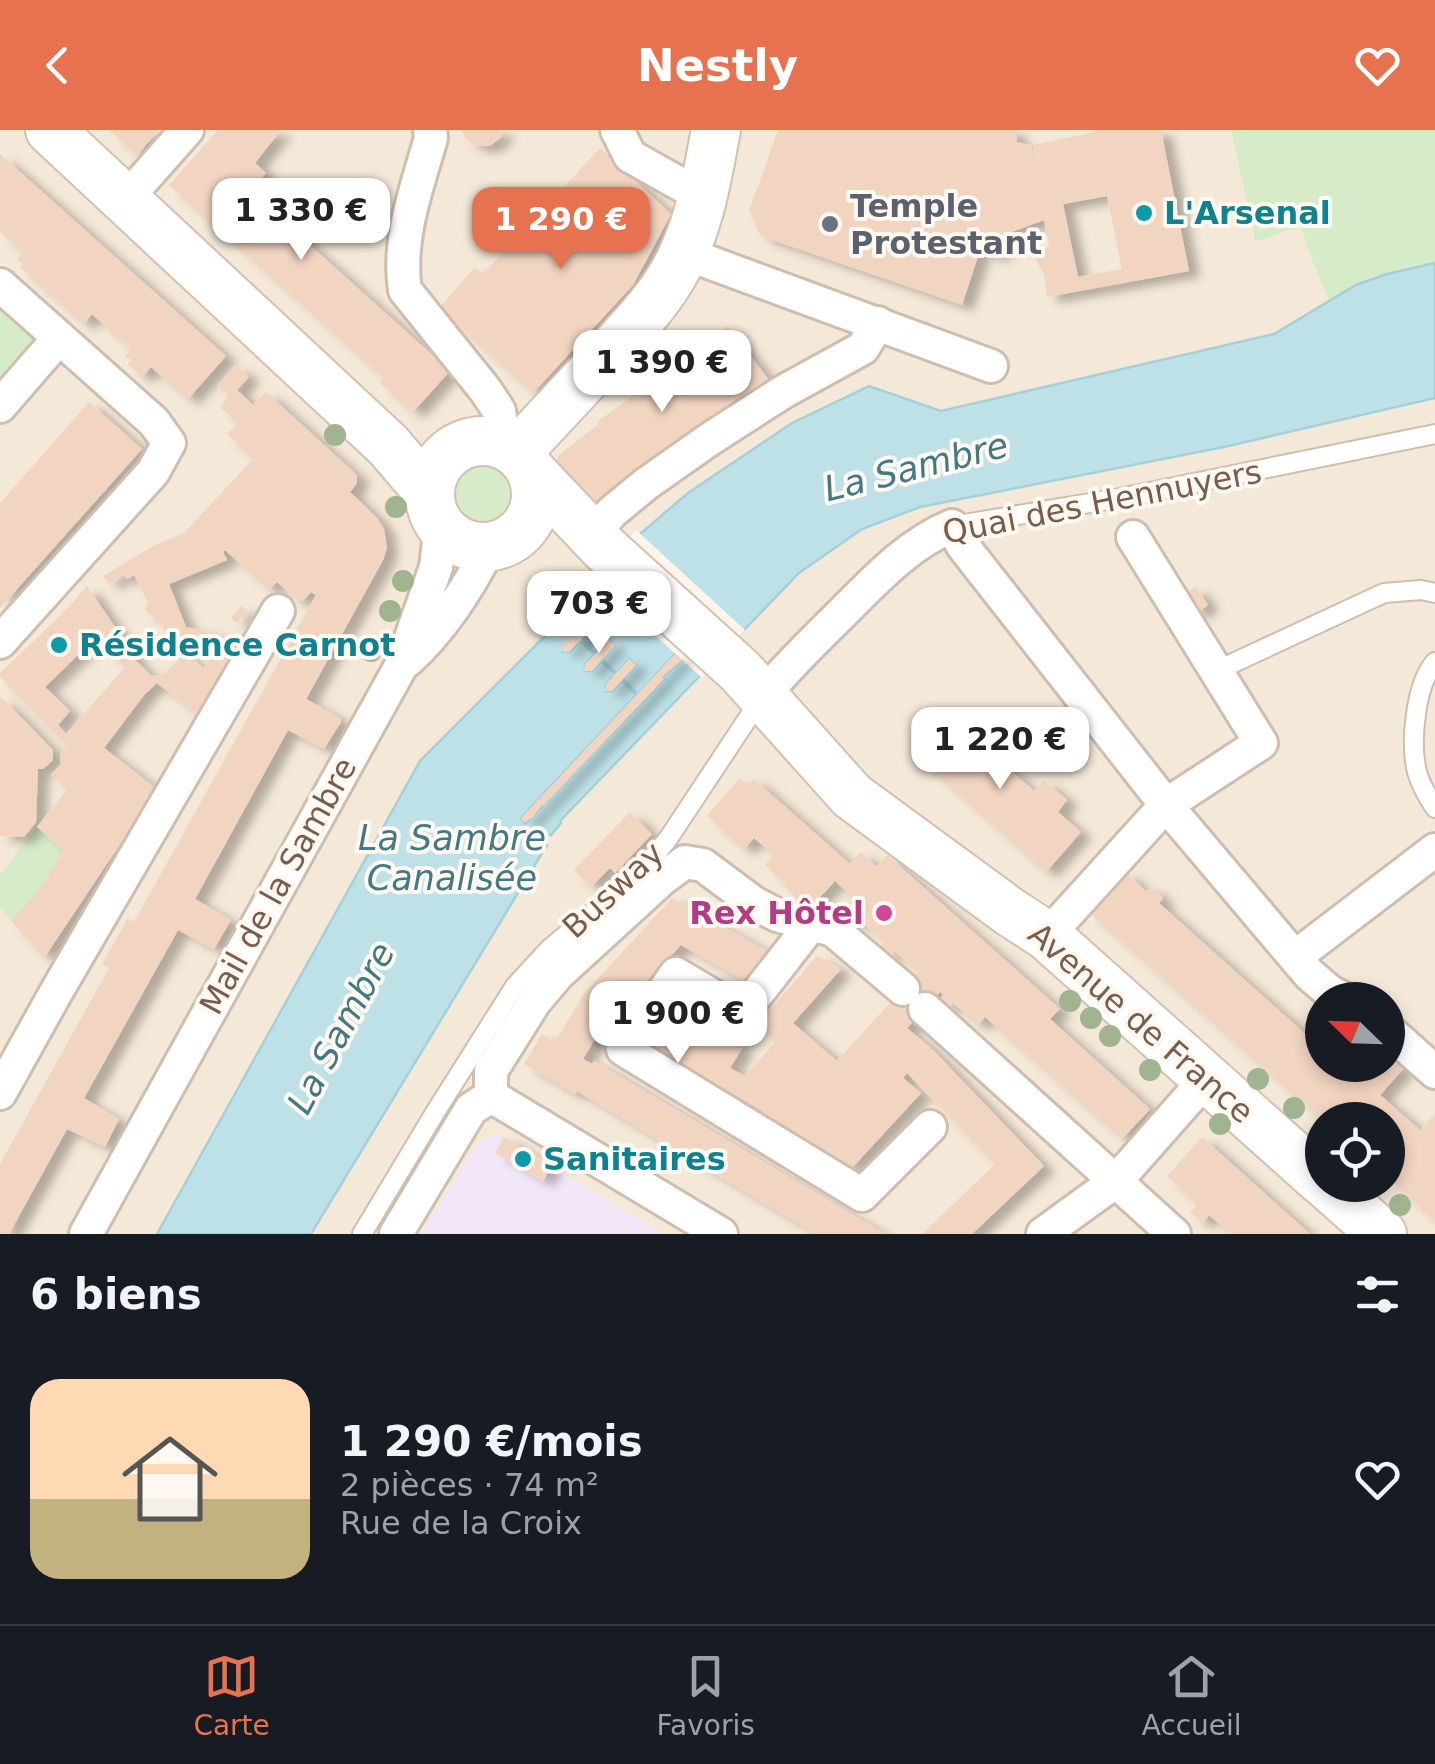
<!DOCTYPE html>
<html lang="fr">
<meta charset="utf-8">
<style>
:root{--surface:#171b24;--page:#20242c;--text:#f1f3f6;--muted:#9ea1a6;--line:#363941;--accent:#e67250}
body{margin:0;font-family:"DejaVu Sans",sans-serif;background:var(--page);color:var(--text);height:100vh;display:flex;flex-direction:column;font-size:38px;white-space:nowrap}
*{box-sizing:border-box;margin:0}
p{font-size:32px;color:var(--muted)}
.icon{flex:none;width:55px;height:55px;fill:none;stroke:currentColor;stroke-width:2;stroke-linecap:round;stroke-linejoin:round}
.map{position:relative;height:1104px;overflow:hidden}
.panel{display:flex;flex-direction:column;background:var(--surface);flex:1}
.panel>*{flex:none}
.needle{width:65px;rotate:293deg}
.controls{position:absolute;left:1305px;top:852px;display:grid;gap:20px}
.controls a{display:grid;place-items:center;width:100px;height:100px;border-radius:50%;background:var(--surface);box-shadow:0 5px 15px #0003;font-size:50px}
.price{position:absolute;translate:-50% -85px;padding:0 22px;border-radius:20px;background:#fff;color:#222;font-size:32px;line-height:65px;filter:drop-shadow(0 2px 5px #0008)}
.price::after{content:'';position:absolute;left:50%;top:60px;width:30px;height:22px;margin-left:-15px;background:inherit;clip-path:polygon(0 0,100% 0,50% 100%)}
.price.current{background:var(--accent);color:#fff}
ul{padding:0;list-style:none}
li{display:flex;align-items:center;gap:30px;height:250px;padding:0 30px}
li span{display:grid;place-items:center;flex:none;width:280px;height:200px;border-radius:30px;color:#555}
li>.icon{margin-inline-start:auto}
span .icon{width:120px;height:120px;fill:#fffc;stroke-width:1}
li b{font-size:42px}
h2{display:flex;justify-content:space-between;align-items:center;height:120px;padding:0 30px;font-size:42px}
header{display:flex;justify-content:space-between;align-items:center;height:130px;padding:0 30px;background:var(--accent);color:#fff;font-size:45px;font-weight:700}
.dock{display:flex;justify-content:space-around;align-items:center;height:140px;border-top:2px solid var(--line);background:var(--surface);font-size:28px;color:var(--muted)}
.dock a{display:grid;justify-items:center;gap:5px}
.dock .current{color:var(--accent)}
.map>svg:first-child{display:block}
.residential{fill:#f4e8d8;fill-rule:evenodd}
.education{fill:#f2e6f9}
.green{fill:#d6ebc8}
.water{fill:#bee1e7;stroke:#a4d0d9;stroke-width:2.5}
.pier{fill:#fdf5ea}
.building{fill:#f2d5c1;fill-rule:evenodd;filter:url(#shadow)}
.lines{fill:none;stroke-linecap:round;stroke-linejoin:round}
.lane-casing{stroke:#cfbeae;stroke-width:22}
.street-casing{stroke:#cfbeae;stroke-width:38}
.secondary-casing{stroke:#d5c0af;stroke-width:52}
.lane{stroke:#fff;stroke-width:18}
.street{stroke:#fff;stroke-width:32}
.secondary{stroke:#fff;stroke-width:48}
.tree{fill:#a0b48f}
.culture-dot{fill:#0f9aa8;stroke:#fff9f1;stroke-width:4}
.worship-dot{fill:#6b7280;stroke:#fff9f1;stroke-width:4}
.hotel-dot{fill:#d1479c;stroke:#fff9f1;stroke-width:4}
.labels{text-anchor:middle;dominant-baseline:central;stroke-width:8;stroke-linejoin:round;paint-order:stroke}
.worship-label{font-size:32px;font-weight:bold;fill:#5b616d;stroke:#fff9f1;text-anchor:start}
.culture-label{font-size:32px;font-weight:bold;fill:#0d838f;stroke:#fff9f1;text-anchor:start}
.street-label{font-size:32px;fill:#785c4c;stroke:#fff9f1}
.hotel-label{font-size:32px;font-weight:bold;fill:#b23c85;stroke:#fff9f1;text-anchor:end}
.water-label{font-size:35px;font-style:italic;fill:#437984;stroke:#fff9f1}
</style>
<header><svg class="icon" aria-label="back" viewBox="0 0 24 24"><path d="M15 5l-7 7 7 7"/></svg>Nestly<svg class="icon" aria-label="heart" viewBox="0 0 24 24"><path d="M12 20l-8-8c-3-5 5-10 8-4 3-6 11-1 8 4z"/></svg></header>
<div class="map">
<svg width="1435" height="1104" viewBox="0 0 1435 1104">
<defs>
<filter id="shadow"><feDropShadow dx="11" dy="6" stdDeviation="5" flood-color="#0004"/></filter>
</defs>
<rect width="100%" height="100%" fill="#fdf5ea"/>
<!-- residential -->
<g class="residential">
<path d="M0,0H1231L1254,111L1301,96L1306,116L1329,171L1274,204L941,281L868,256L792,293L749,320L688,363L640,404L560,491L420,631L157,1104H0Z"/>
<path d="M1435,268V1104H311L547,716L544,710L549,703L552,704L561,694L560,692L798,443L862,399L920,377L1224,317ZM1322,870H1388V935H1322ZM1322,990H1388V1055H1322Z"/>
</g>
<!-- education -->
<path class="education" d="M496,1004L504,1007L662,1104H422L477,1013Z"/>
<!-- green -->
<g class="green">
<path d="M1231,0H1435V133C1397,141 1363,151 1329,171L1306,116L1301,96L1255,112Z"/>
<path d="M0,177L36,209L0,250Z"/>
<circle cx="482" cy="365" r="36"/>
<path d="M37,697L64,721L39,760L11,791L0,778V745Z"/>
</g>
<!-- water -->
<path class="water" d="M1435,133V268L1224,317L920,377L862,399L799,443L560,691L561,693L551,705L549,704L544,710L547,715L311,1104H157L420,631L560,491L574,504L563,522L571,521L580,511L594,524L585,535V541H592L601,531L615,544L606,554V561H612L622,551L636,565L521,688L524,693H526L664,549L662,547L682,530L675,524L638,564L623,549L636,535L629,529L616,543L602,529L614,515L608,509L595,523L582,509L593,495L587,490L575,503L561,490L640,404L688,363L792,293L869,256L941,281L1274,204L1356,155L1387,144Z"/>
<!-- pier -->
<path class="pier" d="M636,400L745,500L702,548L592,448Z"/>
<!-- building -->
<g class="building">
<path d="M109,0H159L137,25Z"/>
<path d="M218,0H281L255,33L266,43L250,61L450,241L413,282L380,253L384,248L169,55Z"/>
<path d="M462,0H503L501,7L490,16H476L465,8Z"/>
<path d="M778,0H1015L1017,12L1031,15L1034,29L1033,15L1095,2L1094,0H1161L1189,141L1047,167L1044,144L1034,127L1049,116L1044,90L1006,104L998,126L980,120L962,175L761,106L749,81ZM1107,66L1122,139L1078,147L1063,74Z"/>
<path d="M600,18L671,84L633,155L533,263L439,178L475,137L483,144Z"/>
<path d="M0,24L226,226L188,269L151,237L142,247L128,234L131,230L125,226L131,219L92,184L84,194L20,137L23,134L17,129L23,122L0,102Z"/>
<path d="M728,196L768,249L621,353L622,355L595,375L557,330L559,325L599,294L597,292Z"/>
<path d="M236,235L249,247L237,260L253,275L266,262L357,345V353L350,362L377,388L384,399L387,418L383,430L306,569L340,588L341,592L324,619L288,600L195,769L231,790L214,819L178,800L84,968L119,989L105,1017L67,999L9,1104H0V1034L109,838L102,834L128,788L134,792L316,465L311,462L303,471H298L277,452L269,460L225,420L223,422L227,430L169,454L186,497L214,503L239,521L200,586L157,553L144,565L104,618L157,659L44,828L11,791L39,760L64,721L37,697L68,658L51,645L61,634L60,624L68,616L0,547V543L66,480L87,456L135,526L133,528L152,546L164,544L185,523L204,538L212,525L207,522L212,515L216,518L218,514L203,504L181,521L176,515L173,517L158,489L154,485H149L145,478L148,472L134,445L127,449L125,444L108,454L103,446L153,416L184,403L253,329L227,304L238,293L220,277L229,266L217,256ZM95,508L125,537L66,604L58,595L70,581L45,557Z"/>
<path d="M89,272L142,319L0,478V373Z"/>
<path d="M1196,457L1208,475L1196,484L1183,465Z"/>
<path d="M241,476L248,482L236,493L231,488Z"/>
<path d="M587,489L594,496L570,521L563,522V515Z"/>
<path d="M608,509L615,515L592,541H584L585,535Z"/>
<path d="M675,524L682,530L662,547L664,549L543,676L542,675L533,687L524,693L521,688Z"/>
<path d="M629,529L636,535L612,561H605L606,554Z"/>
<path d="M0,566L53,620V630L43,639H38L36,692L24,707L0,706Z"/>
<path d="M952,587L970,604L980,593L1004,615L995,626L1034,661L1044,650L1067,670L1058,682L1081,702L1046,742L916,626Z"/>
<path d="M740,648L748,655L754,649L850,734L861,722L877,737L887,725L1060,879L1050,889L1150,979L1122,1009L985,887L978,895L953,873L949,878L939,869L943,865L940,862L907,898L932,919L1044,1036L972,1104H922L995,1034L907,943L903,948L921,963L851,1039L649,917L674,877L743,917L730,938L745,946L776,911L757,894L817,826L841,839L793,893L837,931L918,842L894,821L890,826L880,816L884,812L860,790L856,795L846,786L850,781L846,778L854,768L835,751L811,777L795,762L793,764L784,756L786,754L765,735L774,725L754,708L744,719L707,686Z"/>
<path d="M630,682L652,704L615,743L610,738L591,757L574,740Z"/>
<path d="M1125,742L1146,761L1151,757L1163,768L1159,773L1322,919V935H1388V923L1404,938L1380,965L1420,1000L1435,984V1091L1388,1048V990H1322L1089,782Z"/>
<path d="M672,768L773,824L753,856L681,815L615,885L611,882L583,929L592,934L594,931L885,1104H816L577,961L575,964L524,934L542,904L555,912L583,865Z"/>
<path d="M504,1007L552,1035L543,1051L495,1023Z"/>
<path d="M1202,1007L1310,1104H1231L1209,1085L1202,1093L1190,1082L1197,1074L1167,1046Z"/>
</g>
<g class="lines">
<!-- lane casing -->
<g class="lane-casing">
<g id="lane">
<path d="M952,396L1120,368L1435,304"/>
<path d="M1435,532C1415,555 1410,613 1417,642C1421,656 1427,666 1435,678"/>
<path d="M1216,541L1384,463L1421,460L1435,463"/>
<path d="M362,1104L436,981L515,856L549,819L627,754L649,732L668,709L762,567"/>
</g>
</g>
<!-- street casing -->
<g class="street-casing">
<g id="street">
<path d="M430,0L431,8C417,57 397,109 405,160L486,261L499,281L503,314"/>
<path d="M617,0L630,26L703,67"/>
<path d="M125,70L187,0"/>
<path d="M684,123L991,236"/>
<path d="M0,155L154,292L169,313L153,342L0,512"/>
<path d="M0,276L59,208"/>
<path d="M592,405L612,382L646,354L710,309L783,262L863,218L878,193"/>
<path d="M408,530C443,498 468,459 489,417"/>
<path d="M764,565C785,539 809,516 833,492C869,457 905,415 952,396L963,416L1166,675L1309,844L1330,862L1346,870"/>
<path d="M810,796L742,883L676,844L623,919L862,1065L930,997"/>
<path d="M1047,806L1166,675L1261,613L1133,407"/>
<path d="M1295,827L1435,720"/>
<path d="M925,879L1174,1104"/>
<path d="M1388,900L1435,942"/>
<path d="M0,963L55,864L278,481"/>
<path d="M491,966L721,1104"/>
<path d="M86,1104L401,536L436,437L441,396"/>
<path d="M396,1104L471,979L491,966V941L535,871L558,844L662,749L685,732L703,735L754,773L777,785L833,800L903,859"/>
<path d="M1043,1104L1116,1051L1207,948"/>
</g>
</g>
<!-- secondary casing -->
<g class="secondary-casing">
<g id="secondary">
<path d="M50,0L388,315L430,364"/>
<circle cx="483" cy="364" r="53"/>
<path d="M517,322C545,292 573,262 602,231C632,198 668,163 685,120C702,82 708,41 716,0"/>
<path d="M531,341L603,417L740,541L852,666L1010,782L1047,806L1322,1051"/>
<path d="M1327,1055L1382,1104"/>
</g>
</g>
<!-- lane -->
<use href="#lane" class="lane"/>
<!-- street -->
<use href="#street" class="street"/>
<!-- secondary -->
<use href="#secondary" class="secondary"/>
</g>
<!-- trees -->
<g class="tree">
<circle cx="494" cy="95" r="11"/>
<circle cx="335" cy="305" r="11"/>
<circle cx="396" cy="377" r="11"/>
<circle cx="403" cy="451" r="11"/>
<circle cx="390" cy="481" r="11"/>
<circle cx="371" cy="521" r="11"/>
<circle cx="1070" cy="871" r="11"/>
<circle cx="1091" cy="888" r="11"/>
<circle cx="1110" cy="906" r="11"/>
<circle cx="1150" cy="940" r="11"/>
<circle cx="1258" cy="949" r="11"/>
<circle cx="1294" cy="978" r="11"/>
<circle cx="1220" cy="994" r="11"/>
<circle cx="1400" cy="1075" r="11"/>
</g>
<!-- markers -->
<g class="culture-dot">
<circle cx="1144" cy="83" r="10"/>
<circle cx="59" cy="515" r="10"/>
<circle cx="523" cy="1029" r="10"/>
</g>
<circle class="worship-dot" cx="830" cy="94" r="10"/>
<circle class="hotel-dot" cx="884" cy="783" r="10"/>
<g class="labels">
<!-- worship labels -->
<g class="worship-label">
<text x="850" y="76">Temple<tspan x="850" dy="37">Protestant</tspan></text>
</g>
<!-- culture labels -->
<g class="culture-label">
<text x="1164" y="83">L'Arsenal</text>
<text x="79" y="515">Résidence Carnot</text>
<text x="543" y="1029">Sanitaires</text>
</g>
<!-- street labels -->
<g class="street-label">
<text transform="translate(1102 372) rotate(-11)">Quai des Hennuyers</text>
<text transform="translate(278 756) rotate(-61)">Mail de la Sambre</text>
<text transform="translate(613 760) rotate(-43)">Busway</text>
<text transform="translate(1141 893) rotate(41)">Avenue de France</text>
</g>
<!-- hotel labels -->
<g class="hotel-label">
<text x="864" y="783">Rex Hôtel</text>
</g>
<!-- water labels -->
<g class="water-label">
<text transform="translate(916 337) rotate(-14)">La Sambre</text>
<text x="452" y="708">La Sambre<tspan x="452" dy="40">Canalisée</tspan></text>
<text transform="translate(341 898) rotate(-62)">La Sambre</text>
</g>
</g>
</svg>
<div class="controls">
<a><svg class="needle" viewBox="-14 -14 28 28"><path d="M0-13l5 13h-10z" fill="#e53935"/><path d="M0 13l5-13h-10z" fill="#9ea1a6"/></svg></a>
<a><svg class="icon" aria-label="locate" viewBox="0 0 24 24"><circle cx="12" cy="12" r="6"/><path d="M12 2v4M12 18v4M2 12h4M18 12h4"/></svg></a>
</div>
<b class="price" style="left:301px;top:133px">1 330 €</b>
<b class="price current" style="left:561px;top:142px">1 290 €</b>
<b class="price" style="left:662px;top:285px">1 390 €</b>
<b class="price" style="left:599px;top:526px">703 €</b>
<b class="price" style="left:1000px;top:662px">1 220 €</b>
<b class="price" style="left:678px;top:936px">1 900 €</b>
</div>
<section class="panel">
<h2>6 biens<svg class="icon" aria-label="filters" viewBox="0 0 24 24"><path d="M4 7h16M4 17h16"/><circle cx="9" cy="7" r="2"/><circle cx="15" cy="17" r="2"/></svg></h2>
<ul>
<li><span style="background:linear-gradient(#ffd9b3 60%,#c2b280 0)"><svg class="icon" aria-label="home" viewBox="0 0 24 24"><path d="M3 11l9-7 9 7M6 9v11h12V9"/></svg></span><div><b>1 290 €/mois</b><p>2 pièces · 74 m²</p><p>Rue de la Croix</p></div><svg class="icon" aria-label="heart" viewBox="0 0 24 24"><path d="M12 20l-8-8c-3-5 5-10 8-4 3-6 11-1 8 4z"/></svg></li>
</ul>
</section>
<nav class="dock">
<a class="current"><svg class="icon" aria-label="map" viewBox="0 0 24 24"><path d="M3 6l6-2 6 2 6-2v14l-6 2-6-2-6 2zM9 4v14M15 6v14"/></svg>Carte</a>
<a><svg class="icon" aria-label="saved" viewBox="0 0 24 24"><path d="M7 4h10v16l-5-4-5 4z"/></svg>Favoris</a>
<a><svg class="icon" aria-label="home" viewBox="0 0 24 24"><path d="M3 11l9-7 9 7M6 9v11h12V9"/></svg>Accueil</a>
</nav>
